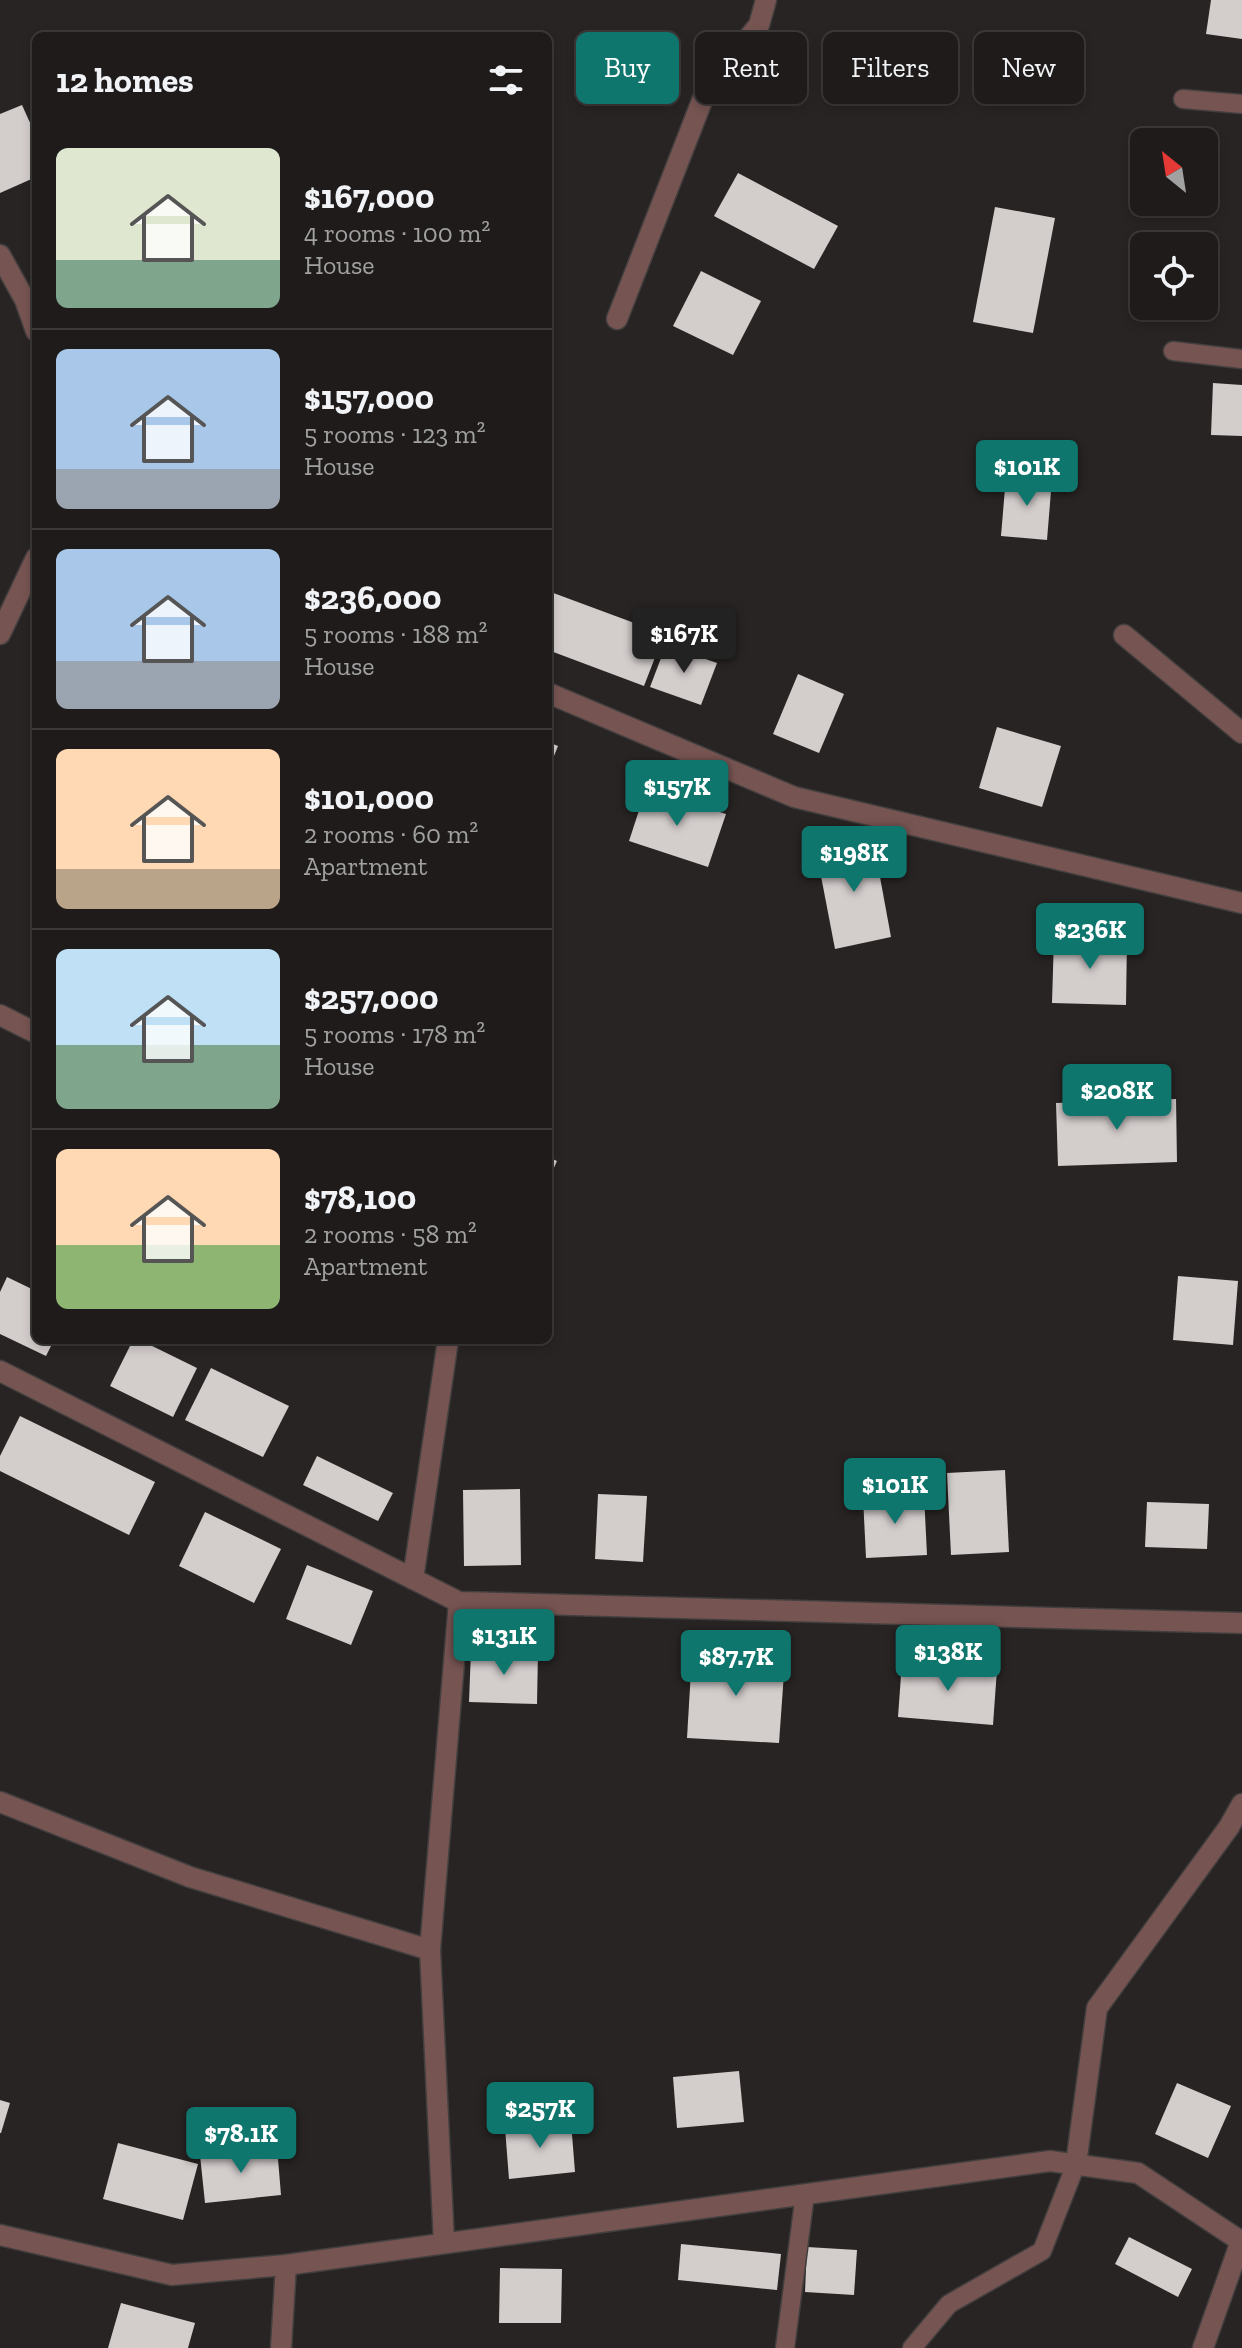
<!DOCTYPE html>
<meta charset="utf-8">
<style>
:root{--surface:#1e1b1a;--page:#2b2827;--text:#f1f3f6;--muted:#a1a1a2;--line:#3c3939;--accent:#0f766e}
body{margin:0;font-family:"Zilla Slab",serif;background:var(--page);color:var(--text);height:100vh;display:flex;flex-direction:column;font-size:30px;white-space:nowrap}
*{box-sizing:border-box;margin:0}
p{font-size:26px;color:var(--muted)}
.icon{flex:none;width:44px;height:44px;fill:none;stroke:currentColor;stroke-width:2;stroke-linecap:round;stroke-linejoin:round}
.map{position:relative;flex:1;overflow:hidden}
.details{position:absolute;left:32px;top:32px;width:520px;height:1312px;display:flex;flex-direction:column;background:var(--surface);border-radius:12px;box-shadow:0 4px 12px #0003,0 0 0 2px var(--line)}
.details>*{flex:none}
.top-card{position:absolute;left:576px;top:32px;width:546px;height:72px;display:flex;gap:16px}
.needle{width:52px;rotate:330deg}
.controls{position:absolute;left:1130px;top:128px;display:grid;gap:16px}
.controls a{display:grid;place-items:center;width:88px;height:88px;border-radius:12px;background:var(--surface);box-shadow:0 4px 12px #0003,0 0 0 2px var(--line);font-size:40px}
.price{position:absolute;translate:-50% -68px;padding:0 18px;border-radius:8px;background:var(--accent);color:#fff;font-size:26px;line-height:52px;filter:drop-shadow(0 2px 4px #0008)}
.price::after{content:'';position:absolute;left:50%;top:48px;width:24px;height:18px;margin-left:-12px;background:inherit;clip-path:polygon(0 0,100% 0,50% 100%)}
.price.active{background:#222;color:#fff}
ul{padding:0;list-style:none}
li{display:flex;align-items:center;gap:24px;height:200px;padding:0 24px}
li+li{border-top:2px solid var(--line)}
li span{display:grid;place-items:center;flex:none;width:224px;height:160px;border-radius:12px;color:#555}
li>.icon{margin-inline-start:auto}
span .icon{width:96px;height:96px;fill:#fffc;stroke-width:1}
li b{font-size:34px}
h2{display:flex;justify-content:space-between;align-items:center;height:96px;padding:0 24px;font-size:34px}
.tag{padding:0 28px;border-radius:12px;background:var(--surface);box-shadow:0 4px 12px #0003,0 0 0 2px var(--line);font-size:28px;line-height:72px}
.tag.active{background:var(--accent);color:#fff}
.map>svg:first-child{display:block}
.building{fill:#d3cdcc}
.lines{fill:none;stroke-linecap:round;stroke-linejoin:round}
.lane-casing{stroke:#423f3e;stroke-width:21}
.street-casing{stroke:#423f3e;stroke-width:23}
.lane{stroke:#765452;stroke-width:18}
.street{stroke:#765452;stroke-width:20}
</style>
<div class="map">
<svg width="1242" height="2348" viewBox="0 0 1242 2348">
<rect width="100%" height="100%" fill="#282423"/>
<!-- building -->
<g class="building">
<path d="M1211,0H1242V39L1206,34Z"/>
<path d="M22,105L36,136V177L0,193V114Z"/>
<path d="M738,173L838,226L814,269L714,216Z"/>
<path d="M995,207L1055,218L1033,333L973,322Z"/>
<path d="M701,271L761,301L733,355L673,326Z"/>
<path d="M1213,383L1242,385V436L1211,435Z"/>
<path d="M1006,476L1052,479L1047,540L1001,536Z"/>
<path d="M548,591L664,634L644,686L548,650Z"/>
<path d="M666,645L717,663L701,705L650,687Z"/>
<path d="M798,674L844,694L819,753L773,734Z"/>
<path d="M997,727L1061,746L1042,807L979,788Z"/>
<path d="M548,742L558,746L548,771Z"/>
<path d="M646,789L726,814L708,867L629,841Z"/>
<path d="M873,839L891,937L835,949L816,850Z"/>
<path d="M1054,937L1127,938L1126,1005L1052,1003Z"/>
<path d="M1176,1099L1177,1162L1058,1166L1056,1103Z"/>
<path d="M548,1157L557,1161L548,1181Z"/>
<path d="M1178,1276L1238,1281L1233,1345L1173,1340Z"/>
<path d="M7,1277L36,1291V1340H54L46,1356L0,1334V1292Z"/>
<path d="M133,1340H140L197,1368L173,1417L110,1386Z"/>
<path d="M211,1368L289,1406L263,1457L185,1420Z"/>
<path d="M20,1416L155,1482L129,1535L0,1471V1456Z"/>
<path d="M317,1456L393,1493L378,1521L303,1485Z"/>
<path d="M1005,1470L1009,1552L951,1555L947,1473Z"/>
<path d="M520,1489L521,1565L464,1566L463,1490Z"/>
<path d="M598,1494L647,1496L643,1562L595,1559Z"/>
<path d="M924,1494L927,1555L866,1558L863,1497Z"/>
<path d="M1147,1502L1209,1504L1207,1549L1145,1547Z"/>
<path d="M205,1512L281,1549L254,1603L179,1566Z"/>
<path d="M307,1565L373,1591L351,1645L286,1619Z"/>
<path d="M471,1650L538,1652L537,1704L469,1702Z"/>
<path d="M692,1654L785,1659L779,1743L687,1738Z"/>
<path d="M902,1662L997,1669L993,1725L898,1717Z"/>
<path d="M739,2071L744,2122L677,2128L673,2077Z"/>
<path d="M1177,2083L1231,2106L1208,2158L1155,2134Z"/>
<path d="M0,2100L10,2103L1,2133H0Z"/>
<path d="M571,2122L575,2172L509,2179L505,2128Z"/>
<path d="M118,2143L198,2164L183,2220L103,2199Z"/>
<path d="M277,2147L281,2195L205,2203L200,2155Z"/>
<path d="M1129,2237L1192,2269L1178,2297L1115,2264Z"/>
<path d="M681,2244L781,2254L777,2290L678,2280Z"/>
<path d="M807,2247L857,2250L854,2295L805,2292Z"/>
<path d="M500,2268L562,2269L561,2323H499Z"/>
<path d="M121,2303L195,2323L188,2348H108Z"/>
</g>
<g class="lines">
<!-- lane casing -->
<g class="lane-casing">
<g id="lane">
<path d="M1183,99L1242,104"/>
<path d="M1173,351L1242,359"/>
<path d="M785,2348L805,2194"/>
<path d="M912,2348L949,2304L1042,2251L1076,2164"/>
</g>
</g>
<!-- street casing -->
<g class="street-casing">
<g id="street">
<path d="M0,255L25,300L36,331"/>
<path d="M617,319L707,88L759,25L766,0"/>
<path d="M0,634L36,558"/>
<path d="M1124,635L1242,733"/>
<path d="M548,693L794,797L1242,903"/>
<path d="M0,1015L36,1033"/>
<path d="M0,1371L459,1602L1242,1623"/>
<path d="M413,1579L448,1340"/>
<path d="M0,1802L190,1877L430,1950"/>
<path d="M1076,2164L1097,2008L1229,1827L1242,1804"/>
<path d="M0,2235L172,2275L286,2265L1050,2161L1138,2173L1242,2242"/>
<path d="M444,2243L430,1950L459,1602"/>
<path d="M281,2348L286,2265"/>
<path d="M1203,2348L1241,2241"/>
</g>
</g>
<!-- lane -->
<use href="#lane" class="lane"/>
<!-- street -->
<use href="#street" class="street"/>
</g>
</svg>
<div class="controls">
<a><svg class="needle" viewBox="-14 -14 28 28"><path d="M0-13l5 13h-10z" fill="#e53935"/><path d="M0 13l5-13h-10z" fill="#a1a1a2"/></svg></a>
<a><svg class="icon" aria-label="locate" viewBox="0 0 24 24"><circle cx="12" cy="12" r="6"/><path d="M12 2v4M12 18v4M2 12h4M18 12h4"/></svg></a>
</div>
<b class="price" style="left:1027px;top:508px">$101K</b>
<b class="price active" style="left:684px;top:675px">$167K</b>
<b class="price" style="left:677px;top:828px">$157K</b>
<b class="price" style="left:854px;top:894px">$198K</b>
<b class="price" style="left:1090px;top:971px">$236K</b>
<b class="price" style="left:1117px;top:1132px">$208K</b>
<b class="price" style="left:895px;top:1526px">$101K</b>
<b class="price" style="left:504px;top:1677px">$131K</b>
<b class="price" style="left:948px;top:1693px">$138K</b>
<b class="price" style="left:736px;top:1698px">$87.7K</b>
<b class="price" style="left:540px;top:2150px">$257K</b>
<b class="price" style="left:241px;top:2175px">$78.1K</b>
<div class="top-card">
<a class="tag active">Buy</a>
<a class="tag">Rent</a>
<a class="tag">Filters</a>
<a class="tag">New</a>
</div>
<section class="details">
<h2>12 homes<svg class="icon" aria-label="filters" viewBox="0 0 24 24"><path d="M4 7h16M4 17h16"/><circle cx="9" cy="7" r="2"/><circle cx="15" cy="17" r="2"/></svg></h2>
<ul>
<li><span style="background:linear-gradient(#dfe7d0 70%,#7fa58c 0)"><svg class="icon" aria-label="home" viewBox="0 0 24 24"><path d="M3 11l9-7 9 7M6 9v11h12V9"/></svg></span><div><b>$167,000</b><p>4 rooms · 100 m²</p><p>House</p></div></li>
<li><span style="background:linear-gradient(#a9c7e8 75%,#9aa5b1 0)"><svg class="icon" aria-label="home" viewBox="0 0 24 24"><path d="M3 11l9-7 9 7M6 9v11h12V9"/></svg></span><div><b>$157,000</b><p>5 rooms · 123 m²</p><p>House</p></div></li>
<li><span style="background:linear-gradient(#a9c7e8 70%,#9aa5b1 0)"><svg class="icon" aria-label="home" viewBox="0 0 24 24"><path d="M3 11l9-7 9 7M6 9v11h12V9"/></svg></span><div><b>$236,000</b><p>5 rooms · 188 m²</p><p>House</p></div></li>
<li><span style="background:linear-gradient(#ffd9b3 75%,#b9a48a 0)"><svg class="icon" aria-label="home" viewBox="0 0 24 24"><path d="M3 11l9-7 9 7M6 9v11h12V9"/></svg></span><div><b>$101,000</b><p>2 rooms · 60 m²</p><p>Apartment</p></div></li>
<li><span style="background:linear-gradient(#bfe0f5 60%,#7fa58c 0)"><svg class="icon" aria-label="home" viewBox="0 0 24 24"><path d="M3 11l9-7 9 7M6 9v11h12V9"/></svg></span><div><b>$257,000</b><p>5 rooms · 178 m²</p><p>House</p></div></li>
<li><span style="background:linear-gradient(#ffd9b3 60%,#8fb573 0)"><svg class="icon" aria-label="home" viewBox="0 0 24 24"><path d="M3 11l9-7 9 7M6 9v11h12V9"/></svg></span><div><b>$78,100</b><p>2 rooms · 58 m²</p><p>Apartment</p></div></li>
</ul>
</section>
</div>
